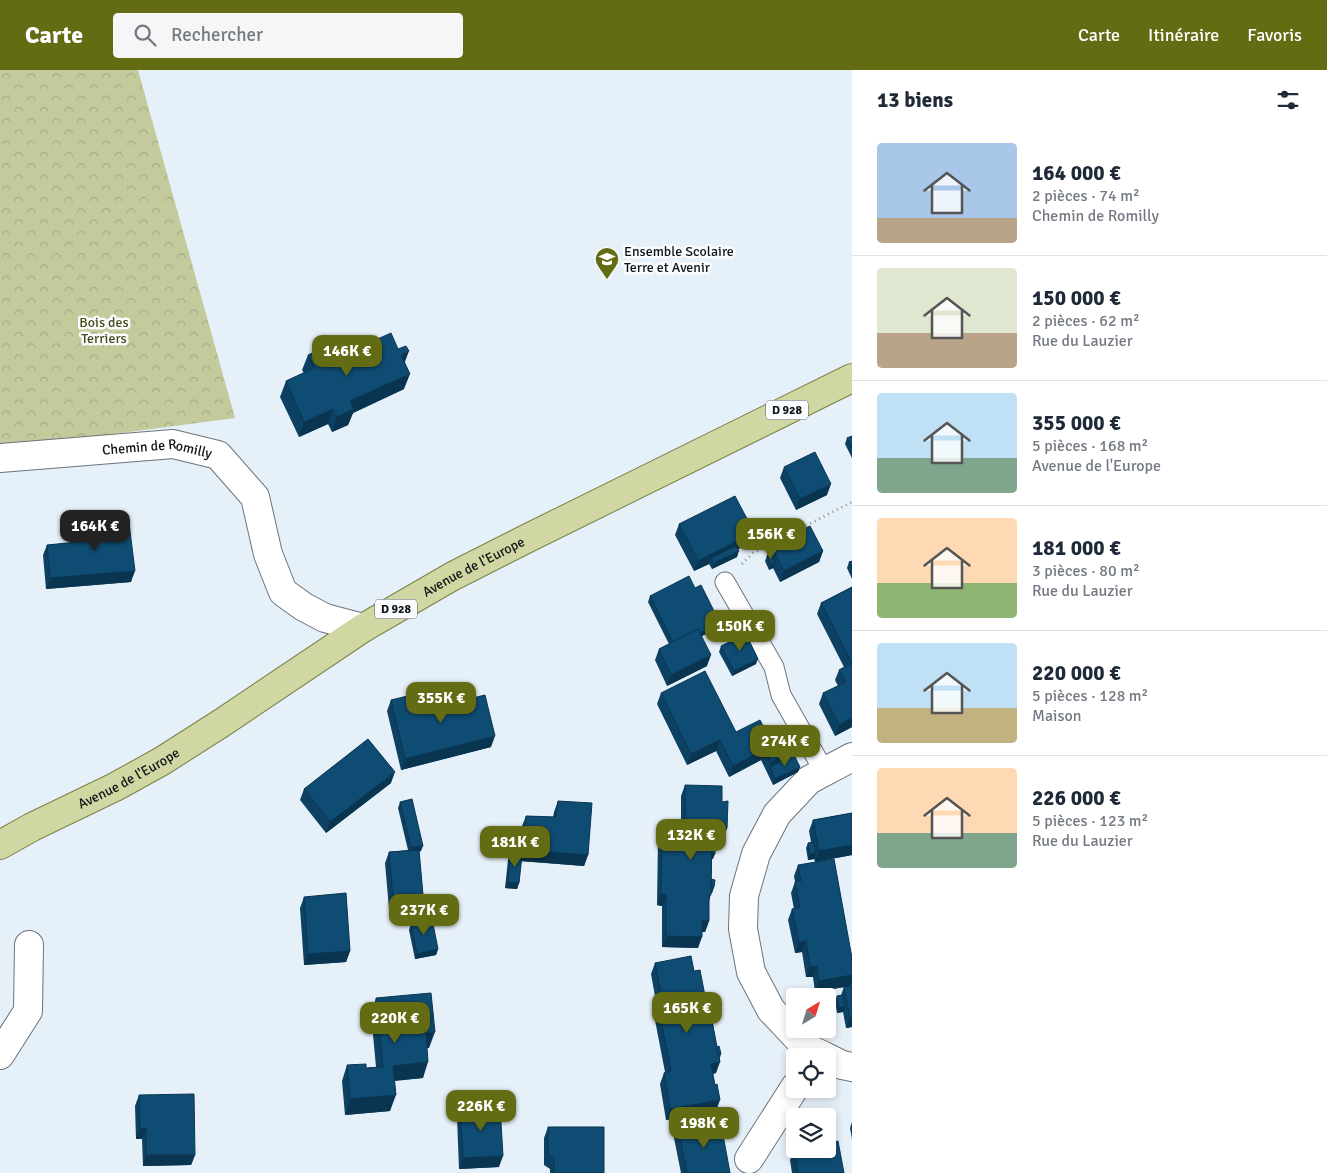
<!DOCTYPE html>
<html lang="fr">
<meta charset="utf-8">
<style>
:root{--surface:#fff;--page:#f6f6f7;--text:#1f2937;--muted:#747a83;--line:#e0e1e3;--accent:#636c12}
body{margin:0;font-family:Signika,sans-serif;background:var(--page);color:var(--text);height:100vh;display:flex;flex-direction:column;font-size:19px;white-space:nowrap}
*{box-sizing:border-box;margin:0}
p{font-size:16px;color:var(--muted)}
.icon{flex:none;width:28px;height:28px;fill:none;stroke:currentColor;stroke-width:2;stroke-linecap:round;stroke-linejoin:round}
.map{position:relative;flex:1;overflow:hidden}
.details{display:flex;flex-direction:column;background:var(--surface);width:475px}
.details>*{flex:none}
.needle{width:32px;rotate:38deg}
.controls{position:absolute;left:786px;top:918px;display:grid;gap:10px}
.controls a{display:grid;place-items:center;width:50px;height:50px;border-radius:5px;background:var(--surface);box-shadow:0 2px 8px #0003;font-size:25px}
.price{position:absolute;translate:-50% -42px;padding:0 11px;border-radius:10px;background:var(--accent);color:#fff;font-size:16px;line-height:32px;filter:drop-shadow(0 1px 2px #0008)}
.price::after{content:'';position:absolute;left:50%;top:30px;width:15px;height:11px;margin-left:-8px;background:inherit;clip-path:polygon(0 0,100% 0,50% 100%)}
.price.selected{background:#222;color:#fff}
ul{padding:0;list-style:none}
li{display:flex;align-items:center;gap:15px;height:125px;padding:0 25px}
li+li{border-top:1px solid var(--line)}
li span{display:grid;place-items:center;flex:none;width:140px;height:100px;border-radius:5px;color:#555}
li>.icon{margin-inline-start:auto}
span .icon{width:60px;height:60px;fill:#fffc;stroke-width:1}
li b{font-size:21px}
h2{display:flex;justify-content:space-between;align-items:center;height:60px;padding:0 25px;font-size:21px}
header{display:flex;align-items:center;gap:30px;box-sizing:border-box;height:70px;padding:0 25px;background:var(--accent);color:#fff}
header strong{font-size:24px}
nav{display:flex;gap:28px;margin-inline-start:auto;font-size:18px}
.search{width:350px;height:45px;background:var(--page);display:flex;align-items:center;gap:12px;box-sizing:border-box;padding:0 18px;border-radius:5px;color:var(--muted);font-size:19px}
main{display:flex;flex:1;min-height:0}
.map>svg:first-child{display:block}
.forest{fill:url(#forest-crowns)}
.lines{fill:none;stroke-linecap:round;stroke-linejoin:round}
.service-casing{stroke:#6b747c;stroke-width:21}
.minor-casing{stroke:#6b747c;stroke-width:30}
.primary-casing{stroke:#798249;stroke-width:30}
.path{stroke:#8c949a;stroke-width:3;stroke-dasharray:1 4;stroke-linecap:butt}
.service{stroke:#fff;stroke-width:19}
.minor{stroke:#fff;stroke-width:28}
.primary{stroke:#d0d7a2;stroke-width:28}
.wall{fill:#0d4163}
.shaded-wall{fill:#0a3550}
.building{fill:#0f4c73;stroke:#0a3550}
.labels{text-anchor:middle;dominant-baseline:central;stroke-width:5;stroke-linejoin:round;paint-order:stroke}
.shield{fill:#fafcfe;stroke:#565a5c;stroke-width:1}
.shield-label{font-size:12px;font-weight:bold;fill:#101417}
.poi-label{font-size:14px;fill:#101417;stroke:#fafcfe;text-anchor:start}
.park-label{font-size:14px;fill:#464c1a;stroke:#fafcfe}
.street-label{font-size:14px;fill:#101417;stroke:#fafcfe}
</style>
<header>
<strong>Carte</strong>
<div class="search"><svg class="icon" aria-label="search" viewBox="0 0 24 24"><circle cx="10" cy="10" r="6"/><path d="M15 15l6 6"/></svg>Rechercher</div>
<nav><a>Carte</a><a>Itinéraire</a><a>Favoris</a></nav>
</header>
<main>
<div class="map">
<svg width="852" height="1103" viewBox="0 0 852 1103">
<defs>
<pattern id="forest-crowns" width="20" height="18" patternUnits="userSpaceOnUse" patternTransform="scale(1.25)"><rect width="20" height="18" fill="#c3cb9c"/><path d="M2 6a3 3 0 1 1 6 0M12 15a3 3 0 1 1 6 0" fill="none" stroke="#a6ad86"/></pattern>
</defs>
<rect width="100%" height="100%" fill="#e6f0f9"/>
<!-- forest -->
<path class="forest" d="M0,0H138L235,348L0,379Z"/>
<g class="lines">
<!-- service casing -->
<g class="service-casing">
<path id="service" d="M725,512L774,597L781,625L824,701"/>
</g>
<!-- minor casing -->
<g class="minor-casing">
<g id="minor">
<path id="s1" d="M0,388L173,374L218,385L255,427L268,484L283,522L304,537L325,548L363,558"/>
<path d="M0,985L28,941L29,875"/>
<path d="M824,986L807,978L771,940L751,902L743,859L744,826L756,784L777,744L809,710L852,687"/>
<path d="M828,988L842,995L852,997"/>
<path d="M749,1089L795,1017"/>
</g>
</g>
<!-- primary casing -->
<g class="primary-casing">
<g id="primary">
<path id="s2" d="M0,775L32,757L115,717L162,691L220,654L363,558L453,506L530,467L852,308"/>
</g>
</g>
<!-- path -->
<path class="path" d="M742,494L753,483L852,432"/>
<!-- service -->
<use href="#service" class="service"/>
<!-- minor -->
<use href="#minor" class="minor"/>
<!-- primary -->
<use href="#primary" class="primary"/>
</g>
<!-- wall -->
<g class="wall">
<path d="M308,285L333,289L405,292L404,319L353,343L348,355L332,362L328,354L299,367L280,327L286,311L304,303L302,300Z"/>
<path d="M852,366V388L845,374L847,368Z"/>
<path d="M784,397L827,425L796,440L780,408Z"/>
<path d="M95,448L131,512L46,519L43,485L47,475L92,471L91,459Z"/>
<path d="M679,454L754,462L750,473L738,479L737,487L712,499L709,494L694,501L675,465Z"/>
<path d="M771,476L823,481L819,492L780,512L773,498L769,500L765,491Z"/>
<path d="M852,491V509L847,498L849,492Z"/>
<path d="M852,517V657L835,666L819,634L823,623L838,616L835,610L839,600L844,597L817,544L821,533Z"/>
<path d="M695,518L714,541L712,547L710,548L714,556L712,561L702,566L707,596L667,616L655,590L659,579L669,574L648,532L650,526Z"/>
<path d="M721,576L756,594L732,606L719,582Z"/>
<path d="M661,623L736,662L772,674L796,680L794,685L798,702L773,715L761,690L729,707L716,681L687,695L657,634Z"/>
<path d="M391,630L424,640L491,677L401,700L387,641Z"/>
<path d="M391,713L326,763L300,730L304,719Z"/>
<path d="M685,715L722,732L727,758L723,769L712,768L713,789H712L711,809L714,817L712,823H711L709,832V851L705,862H702L698,878L662,877V836L657,835L658,768L662,757H681V726Z"/>
<path d="M558,731L588,785L584,796L521,791L519,813L517,819L505,818L508,790L510,784L520,785L522,756L526,746L553,747L554,742Z"/>
<path d="M400,732L421,781L419,782L424,836L420,847L390,850L385,793L389,782L408,780L398,738Z"/>
<path d="M852,743V785L815,792L814,789L808,790L806,778L808,773L811,772L809,761L813,750Z"/>
<path d="M798,795L852,888V913L851,915H852V957L846,958L843,942L837,943L835,932L837,926L841,925L844,917L815,922L813,907H806L802,882L795,883L788,850L792,839H794L791,823L795,812L794,806Z"/>
<path d="M304,827L350,881L346,892L304,895L300,838Z"/>
<path d="M411,854L438,879L436,885L415,889L409,860Z"/>
<path d="M655,893L694,901L705,926L710,943L714,950L713,954L717,977L721,984L716,1003L713,1004L716,1041L666,1050L660,1014L664,1003L665,1002L654,945L657,937L651,904Z"/>
<path d="M376,928L429,978H427L423,1008L395,1011L390,1041L345,1045L342,1011L347,995L366,998L376,997L371,943Z"/>
<path d="M139,1025L195,1085L191,1095L143,1096L142,1069H136L135,1036Z"/>
<path d="M460,1037L499,1097L459,1099L457,1048Z"/>
<path d="M852,1052V1069L850,1058Z"/>
<path d="M548,1057L604,1103H550V1099L544,1095V1068Z"/>
<path d="M678,1057L717,1066L730,1103H681L674,1068Z"/>
<path d="M794,1079L844,1103H792L790,1090Z"/>
</g>
<!-- shaded-wall -->
<g class="shaded-wall">
<path d="M409,281L403,297L401,285Z"/>
<path d="M410,304L404,319L353,343L348,355L332,362L337,347L350,331Z"/>
<path d="M333,339L328,354L299,367L304,352Z"/>
<path d="M831,414L827,425L796,440L800,429Z"/>
<path d="M754,462L750,473L713,492L711,488L709,494L694,501L698,491Z"/>
<path d="M739,481L737,487L712,499L714,493Z"/>
<path d="M823,481L819,492L780,512L784,501Z"/>
<path d="M775,493L773,498L769,500L771,495Z"/>
<path d="M135,501L131,512L46,519L50,508Z"/>
<path d="M714,541L712,547L706,550L708,544Z"/>
<path d="M714,556L712,561L672,581L674,575Z"/>
<path d="M711,585L707,596L667,616L671,605Z"/>
<path d="M758,589L756,594L732,606L734,601Z"/>
<path d="M852,648V657L835,666L839,655Z"/>
<path d="M495,666L491,677L401,700L405,689Z"/>
<path d="M720,670L716,681L687,695L691,684Z"/>
<path d="M765,680L761,690L729,707L733,696Z"/>
<path d="M796,680L792,690L770,697L771,692Z"/>
<path d="M800,697L798,702L773,715L775,709Z"/>
<path d="M395,702L391,713L326,763L330,752Z"/>
<path d="M712,757L727,758L723,769L708,768Z"/>
<path d="M852,775V785L815,792L819,781Z"/>
<path d="M423,776L421,781L409,783L411,777Z"/>
<path d="M524,780L588,785L584,796L520,791Z"/>
<path d="M816,783L814,789L808,790L810,784Z"/>
<path d="M710,784H715L713,789L708,790Z"/>
<path d="M508,812L519,813L517,819L505,818Z"/>
<path d="M709,817H714L712,823H707Z"/>
<path d="M661,824L666,825L662,836L657,835Z"/>
<path d="M424,836L420,847L390,850L394,839Z"/>
<path d="M702,851H709L705,862H698Z"/>
<path d="M666,866L702,867L698,878L662,877Z"/>
<path d="M806,871L802,882L795,883L799,873Z"/>
<path d="M438,879L436,885L415,889L417,884Z"/>
<path d="M350,881L346,892L304,895L308,884Z"/>
<path d="M817,896L813,907H806L810,897Z"/>
<path d="M852,905V913L851,916L815,922L819,911Z"/>
<path d="M845,937L843,942L837,943L839,938Z"/>
<path d="M852,947V957L846,958L850,948Z"/>
<path d="M435,962L429,978L420,979L426,963Z"/>
<path d="M428,992L423,1008L388,1011L393,996Z"/>
<path d="M720,992L716,1003L707,1005L711,994Z"/>
<path d="M396,1025L390,1041L345,1045L350,1029Z"/>
<path d="M720,1030L716,1041L666,1050L670,1039Z"/>
<path d="M146,1058L142,1069H136L140,1059Z"/>
<path d="M146,1085H195L191,1095L143,1096Z"/>
<path d="M503,1086L499,1097L459,1099L463,1088Z"/>
</g>
<!-- building -->
<g class="building">
<path d="M391,263L398,279L406,276L409,281L401,285L410,304L350,331L354,339L337,347L333,339L304,352L286,311L314,298L308,285L327,276L333,289Z"/>
<path d="M852,366V378L847,368Z"/>
<path d="M815,382L831,414L800,429L784,397Z"/>
<path d="M735,426L754,462L698,491L679,454Z"/>
<path d="M128,445L135,501L50,508L47,475L97,470L95,448Z"/>
<path d="M810,456L823,481L784,501L771,476Z"/>
<path d="M736,476L739,481L714,493L711,488Z"/>
<path d="M770,484L775,493L771,495L767,486Z"/>
<path d="M852,491V499L849,492Z"/>
<path d="M689,506L695,518L701,515L714,541L708,544L714,556L700,563L698,559L673,572L650,526Z"/>
<path d="M852,517V648L839,655L823,623L846,612L839,600L852,593L821,533Z"/>
<path d="M698,559L711,585L671,605L659,579Z"/>
<path d="M746,564L758,589L734,601L721,576Z"/>
<path d="M705,601L736,662L760,650L772,674L789,666L796,680L771,692L765,680L733,696L720,670L691,684L661,623Z"/>
<path d="M420,623L424,640L485,625L495,666L405,689L391,630Z"/>
<path d="M368,669L395,702L330,752L304,719Z"/>
<path d="M794,685L800,697L775,709L770,697Z"/>
<path d="M685,715L722,716V732L728,731L727,758L712,757L711,825H709V851H702V867L666,866V825L661,824L662,757H685Z"/>
<path d="M412,729L423,776L411,777L400,732Z"/>
<path d="M558,731L592,733L588,785L524,780L526,746L556,747Z"/>
<path d="M852,743V775L819,781L813,750Z"/>
<path d="M814,772L816,783L810,784L808,773Z"/>
<path d="M712,776L715,777V784H712Z"/>
<path d="M419,780L424,836L394,839L389,782Z"/>
<path d="M510,784L522,785L519,813L508,812Z"/>
<path d="M834,789L852,888V905L819,911L817,896L810,897L806,871L799,873L792,839L800,837L795,812L801,811L798,795Z"/>
<path d="M711,809L715,810L714,817H711Z"/>
<path d="M346,823L350,881L308,884L304,827Z"/>
<path d="M432,849L438,879L417,884L411,854Z"/>
<path d="M691,886L694,901L700,900L705,926H707L720,992L711,994L715,1015L717,1014L720,1030L670,1039L664,1003L671,1001L658,935L663,934L655,893Z"/>
<path d="M852,915V947L850,948L844,917Z"/>
<path d="M431,923L435,962L426,963L428,992L393,996L396,1025L350,1029L347,995L366,994V998L383,997L376,928Z"/>
<path d="M843,925L845,937L839,938L837,926Z"/>
<path d="M713,942L714,950H712L710,943Z"/>
<path d="M719,976L721,984H718L717,977Z"/>
<path d="M194,1024L195,1085H146V1058L140,1059L139,1025Z"/>
<path d="M500,1036L503,1086L463,1088L460,1037Z"/>
<path d="M714,1051L717,1066L723,1065L730,1103H687L678,1057Z"/>
<path d="M548,1057H604V1103H554V1088L548,1084Z"/>
<path d="M838,1071L844,1103H798L794,1079H828V1073Z"/>
</g>
<!-- icons -->
<defs>
<g id="school-pin" transform="scale(1.25)"><path d="M0 17L-7.5 6A9.5 9.5 0 1 1 7.5 6Z" fill="#636c12" stroke="#fafcfe"/><path d="M0-5L7-2L0 1L-7-2ZM-4 1L0 2.5L4 1V4Q0 6-4 4Z" fill="#fff"/></g>
</defs>
<g fill-rule="evenodd">
<use href="#school-pin" x="607" y="189"/>
</g>
<g class="labels">
<!-- shield labels -->
<g class="shield">
<rect x="766" y="330.5" width="42" height="19" rx="4"/>
<rect x="375" y="529.5" width="42" height="19" rx="4"/>
</g>
<g class="shield-label">
<text x="787" y="340">D 928</text>
<text x="396" y="539">D 928</text>
</g>
<!-- poi labels -->
<g class="poi-label">
<text x="624" y="181">Ensemble Scolaire<tspan x="624" dy="16">Terre et Avenir</tspan></text>
</g>
<!-- park labels -->
<g class="park-label">
<text x="104" y="252">Bois des<tspan x="104" dy="16">Terriers</tspan></text>
</g>
<!-- street labels -->
<g class="street-label">
<text stroke="none"><textPath href="#s1" startOffset="158">Chemin de Romilly</textPath></text>
<text stroke="none"><textPath href="#s2" startOffset="550">Avenue de l'Europe</textPath></text>
<text stroke="none"><textPath href="#s2" startOffset="145">Avenue de l'Europe</textPath></text>
</g>
</g>
</svg>
<div class="controls">
<a><svg class="needle" viewBox="-14 -14 28 28"><path d="M0-13l5 13h-10z" fill="#e53935"/><path d="M0 13l5-13h-10z" fill="#747a83"/></svg></a>
<a><svg class="icon" aria-label="locate" viewBox="0 0 24 24"><circle cx="12" cy="12" r="6"/><path d="M12 2v4M12 18v4M2 12h4M18 12h4"/></svg></a>
<a><svg class="icon" aria-label="layers" viewBox="0 0 24 24"><path d="M12 4l9 5-9 5-9-5zM3 14l9 5 9-5"/></svg></a>
</div>
<b class="price" style="left:347px;top:307px">146K €</b>
<b class="price selected" style="left:95px;top:482px">164K €</b>
<b class="price" style="left:771px;top:490px">156K €</b>
<b class="price" style="left:740px;top:582px">150K €</b>
<b class="price" style="left:441px;top:654px">355K €</b>
<b class="price" style="left:785px;top:697px">274K €</b>
<b class="price" style="left:691px;top:791px">132K €</b>
<b class="price" style="left:515px;top:798px">181K €</b>
<b class="price" style="left:424px;top:866px">237K €</b>
<b class="price" style="left:687px;top:964px">165K €</b>
<b class="price" style="left:395px;top:974px">220K €</b>
<b class="price" style="left:481px;top:1062px">226K €</b>
<b class="price" style="left:704px;top:1079px">198K €</b>
</div>
<section class="details">
<h2>13 biens<svg class="icon" aria-label="filters" viewBox="0 0 24 24"><path d="M4 7h16M4 17h16"/><circle cx="9" cy="7" r="2"/><circle cx="15" cy="17" r="2"/></svg></h2>
<ul>
<li><span style="background:linear-gradient(#a9c7e8 75%,#b9a48a 0)"><svg class="icon" aria-label="home" viewBox="0 0 24 24"><path d="M3 11l9-7 9 7M6 9v11h12V9"/></svg></span><div><b>164 000 €</b><p>2 pièces · 74 m²</p><p>Chemin de Romilly</p></div></li>
<li><span style="background:linear-gradient(#dfe7d0 65%,#b9a48a 0)"><svg class="icon" aria-label="home" viewBox="0 0 24 24"><path d="M3 11l9-7 9 7M6 9v11h12V9"/></svg></span><div><b>150 000 €</b><p>2 pièces · 62 m²</p><p>Rue du Lauzier</p></div></li>
<li><span style="background:linear-gradient(#bfe0f5 65%,#7fa58c 0)"><svg class="icon" aria-label="home" viewBox="0 0 24 24"><path d="M3 11l9-7 9 7M6 9v11h12V9"/></svg></span><div><b>355 000 €</b><p>5 pièces · 168 m²</p><p>Avenue de l'Europe</p></div></li>
<li><span style="background:linear-gradient(#ffd9b3 65%,#8fb573 0)"><svg class="icon" aria-label="home" viewBox="0 0 24 24"><path d="M3 11l9-7 9 7M6 9v11h12V9"/></svg></span><div><b>181 000 €</b><p>3 pièces · 80 m²</p><p>Rue du Lauzier</p></div></li>
<li><span style="background:linear-gradient(#bfe0f5 65%,#c2b280 0)"><svg class="icon" aria-label="home" viewBox="0 0 24 24"><path d="M3 11l9-7 9 7M6 9v11h12V9"/></svg></span><div><b>220 000 €</b><p>5 pièces · 128 m²</p><p>Maison</p></div></li>
<li><span style="background:linear-gradient(#ffd9b3 65%,#7fa58c 0)"><svg class="icon" aria-label="home" viewBox="0 0 24 24"><path d="M3 11l9-7 9 7M6 9v11h12V9"/></svg></span><div><b>226 000 €</b><p>5 pièces · 123 m²</p><p>Rue du Lauzier</p></div></li>
</ul>
</section>
</main>
